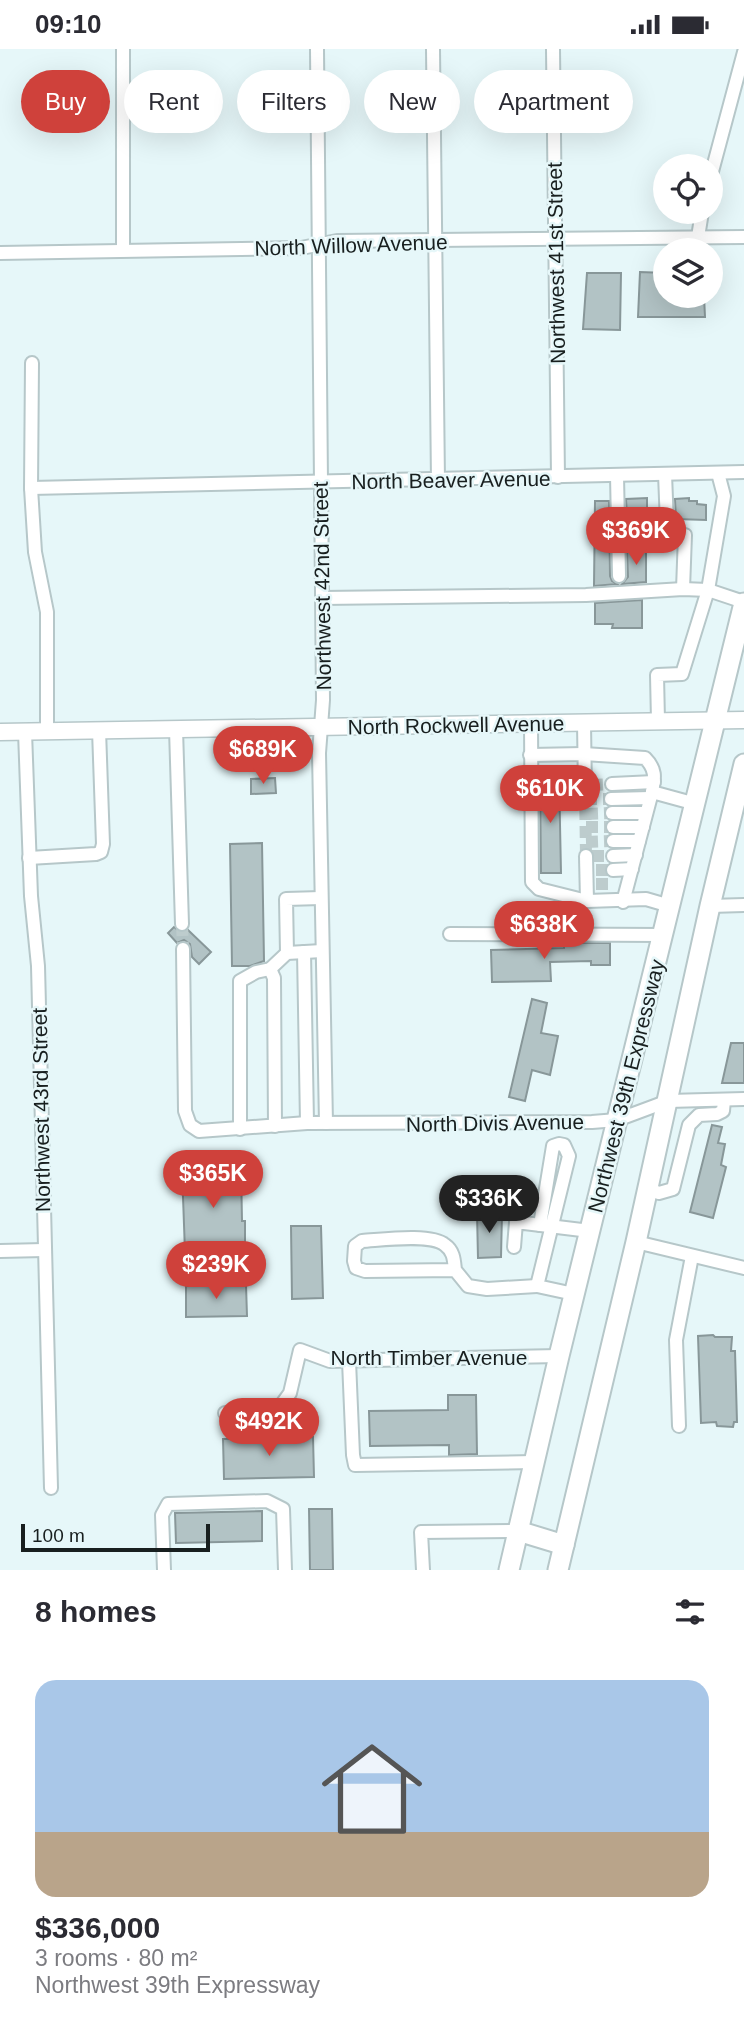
<!DOCTYPE html>
<meta charset="utf-8">
<style>
:root{--surface:#fff;--page:#f7f7f7;--text:#2b2b33;--muted:#7c7c81;--accent:#cf413b}
body{margin:0;font-family:Arial,sans-serif;background:var(--page);color:var(--text);height:100vh;display:flex;flex-direction:column;font-size:26px;white-space:nowrap}
*{box-sizing:border-box;margin:0}
p{font-size:23px;color:var(--muted)}
.icon{flex:none;width:38px;height:38px;fill:none;stroke:currentColor;stroke-width:2;stroke-linecap:round;stroke-linejoin:round}
.map{position:relative;height:1521px;overflow:hidden}
.drawer{display:flex;flex-direction:column;background:var(--surface);flex:1}
.drawer>*{flex:none}
.guide{position:absolute;left:21px;top:21px;width:704px;height:63px;display:flex;gap:14px}
.tools{position:absolute;left:653px;top:105px;display:grid;gap:14px}
.tools a{display:grid;place-items:center;width:70px;height:70px;border-radius:50%;background:var(--surface);box-shadow:0 7px 28px #0002;font-size:35px}
.scale{position:absolute;left:21px;bottom:18px;width:189px;box-sizing:border-box;padding-left:7px;border:4px solid #181f1f;border-top:0;font-size:19px;line-height:24px;white-space:nowrap;color:#181f1f;-webkit-text-stroke:5px #e6f7f9;paint-order:stroke}
.price{position:absolute;translate:-50% -60px;padding:0 16px;border-radius:24px;background:var(--accent);color:#fff;font-size:23px;line-height:46px;filter:drop-shadow(0 2px 4px #0008)}
.price::after{content:'';position:absolute;left:50%;top:42px;width:21px;height:16px;margin-left:-10px;background:inherit;clip-path:polygon(0 0,100% 0,50% 100%)}
.price.active{background:#222;color:#fff}
ul{padding:0;list-style:none}
li{display:grid;align-content:center;gap:14px;height:371px;padding:0 35px}
li span{display:grid;place-items:center;height:217px;border-radius:21px;color:#555}
li>.icon{margin-inline-start:auto}
span .icon{width:126px;height:126px;fill:#fffc;stroke-width:1}
li b{font-size:30px}
h2{display:flex;justify-content:space-between;align-items:center;height:84px;padding:0 35px;font-size:30px}
.tag{padding:0 24px;border-radius:32px;background:var(--surface);box-shadow:0 7px 28px #0002;font-size:24px;line-height:63px}
.tag.active{background:var(--accent);color:#fff}
.status{display:flex;justify-content:space-between;align-items:center;height:49px;padding:0 35px;background:var(--surface);direction:ltr}
.status svg{height:19px;fill:currentColor}
.map>svg:first-child{display:block}
.building{fill:#b2c3c5;stroke:#889799;stroke-width:2}
.lines{fill:none;stroke-linecap:round;stroke-linejoin:round}
.minor-tunnel{stroke:#bdcccd;stroke-width:12;stroke-dasharray:12 6;stroke-linecap:butt}
.minor-casing{stroke:#b6c7c9;stroke-width:16}
.major-casing{stroke:#b6c7c9;stroke-width:19}
.highway-casing{stroke:#b6c7c9;stroke-width:23}
.minor{stroke:#fff;stroke-width:12}
.major{stroke:#fff;stroke-width:16}
.highway{stroke:#fff;stroke-width:19}
.labels{text-anchor:middle;dominant-baseline:central;stroke-width:5;stroke-linejoin:round;paint-order:stroke}
.street-label{font-size:21px;fill:#181f1f;stroke:#e6f7f9}
</style>
<div class="status"><b>09:10</b><svg viewBox="0 0 49 12"><path d="M0 12V9h3v3zM5 12V6h3v6zM10 12V3h3v9zM15 12V0h3v12zM26 1h20v11H26zM47 4h2v5h-2z"/></svg></div>
<div class="map">
<svg width="744" height="1521" viewBox="0 0 744 1521">
<rect width="100%" height="100%" fill="#e6f7f9"/>
<!-- building -->
<g class="building">
<path d="M640,223L665,224V247H704L705,268H638Z"/>
<path d="M587,224H621L620,281L583,280Z"/>
<path d="M647,449V466H627L626,450Z"/>
<path d="M689,449V452H697V455L706,456V471L676,470L675,450Z"/>
<path d="M595,452H609L610,527L612,532L617,535L594,537Z"/>
<path d="M627,501L646,502V533L622,535L628,528Z"/>
<path d="M642,551V579H612L613,575H595V554Z"/>
<path d="M559,727L561,824H541L540,728Z"/>
<path d="M275,729L276,744L251,745V730Z"/>
<path d="M262,794L264,912L250,917H232L230,795Z"/>
<path d="M174,878L182,884L188,881L211,903L199,915L192,908L190,895L184,891L177,894L168,884Z"/>
<path d="M564,894H610V916H591V912L550,913L551,932L492,933L491,901L564,899Z"/>
<path d="M532,950L547,954L541,984L558,987L550,1026L532,1021L525,1052L509,1048Z"/>
<path d="M731,994H744V1034H722Z"/>
<path d="M712,1076L722,1078L718,1094L725,1095L721,1116L726,1118L713,1169L690,1163Z"/>
<path d="M241,1118L242,1172H245V1202L185,1203L182,1120Z"/>
<path d="M477,1164H502L501,1208L478,1209Z"/>
<path d="M291,1177H321L323,1249L292,1250Z"/>
<path d="M246,1236L247,1267L186,1268V1237Z"/>
<path d="M713,1286L715,1288H732L731,1302H735L737,1373H734L733,1378L717,1377L716,1373L701,1374L698,1287Z"/>
<path d="M448,1346H476L477,1405L449,1406V1396L370,1397L369,1362L448,1361Z"/>
<path d="M313,1388L314,1428L224,1430L223,1390Z"/>
<path d="M309,1460H332L333,1521H310Z"/>
<path d="M262,1462V1492L176,1494L175,1464Z"/>
</g>
<g class="lines">
<!-- minor-tunnel -->
<g class="minor-tunnel">
<path d="M591,736L612,735"/>
<path d="M585,741L586,807H613"/>
<path d="M585,750H611"/>
<path d="M586,765L612,764"/>
<path d="M586,778H613"/>
<path d="M586,793L613,792"/>
<path d="M596,821H613"/>
<path d="M596,835H614"/>
<path d="M182,875L183,900"/>
</g>
<!-- minor casing -->
<g class="minor-casing">
<g id="minor">
<path d="M123,0V201"/>
<path d="M317,0L323,651L319,704L326,1074"/>
<path d="M433,0L438,432"/>
<path d="M553,0L558,428"/>
<path d="M710,130L744,3"/>
<path d="M698,188L702,163"/>
<path d="M0,204L301,199L337,192L744,188"/>
<path d="M32,314L31,439L35,503L47,563V682"/>
<path d="M665,425L667,475L676,484L685,486L683,540"/>
<path d="M617,426L619,527"/>
<path d="M31,439L744,423"/>
<path d="M322,549L586,546L683,540L708,541L744,553"/>
<path d="M658,672L657,626L682,625L708,541L724,447L718,424"/>
<path d="M584,674L585,741"/>
<path d="M531,675L532,833L539,840L587,852L646,850L670,857"/>
<path d="M176,680L182,875"/>
<path d="M25,683L31,847L38,917L51,1439"/>
<path d="M530,706L584,705L645,709C656,720 655,728 652,743"/>
<path d="M612,735L654,733"/>
<path d="M611,750L650,749"/>
<path d="M612,764H646"/>
<path d="M613,778H643"/>
<path d="M613,792H639"/>
<path d="M586,807L587,852"/>
<path d="M613,807L636,806"/>
<path d="M29,809L96,805L101,803L103,795L99,681"/>
<path d="M613,821L632,820"/>
<path d="M623,853L652,743L696,755"/>
<path d="M710,857L744,856"/>
<path d="M450,885L663,886"/>
<path d="M183,900L185,1062L190,1076L199,1082L307,1074L592,1073L617,1071L668,1052L744,1050"/>
<path d="M304,903L307,1074"/>
<path d="M287,904L286,850L321,849"/>
<path d="M270,920L274,929L275,1077"/>
<path d="M240,1080V932L256,923L270,920L287,904L322,902"/>
<path d="M648,1140L659,1144L673,1140L689,1076L699,1066L717,1065L723,1062L724,1051"/>
<path d="M540,1176L553,1097L559,1095L564,1096L569,1107L537,1237L574,1245"/>
<path d="M636,1193L744,1219"/>
<path d="M514,1198L516,1173L590,1182"/>
<path d="M0,1202L44,1201"/>
<path d="M455,1221C454,1212 454,1202 445,1196C431,1184 381,1191 362,1192L355,1197L354,1212L356,1219L365,1222L455,1221L468,1237L487,1240L537,1237"/>
<path d="M349,1312L353,1406L355,1416L534,1413"/>
<path d="M225,1364L277,1362L290,1344L300,1301L330,1312L559,1307"/>
<path d="M679,1377L676,1291L692,1207"/>
<path d="M164,1521L162,1466L168,1455L267,1452L283,1460L285,1521"/>
<path d="M423,1521L421,1483L518,1482"/>
</g>
</g>
<!-- major casing -->
<g class="major-casing">
<path id="major" d="M0,683L744,671"/>
</g>
<!-- highway casing -->
<g class="highway-casing">
<g id="highway">
<path d="M518,1482L564,1496"/>
<path d="M509,1521L559,1307L744,554"/>
<path d="M558,1521L636,1193L710,857L744,715"/>
</g>
</g>
<!-- minor -->
<use href="#minor" class="minor"/>
<!-- major -->
<use href="#major" class="major"/>
<!-- highway -->
<use href="#highway" class="highway"/>
</g>
<g class="labels">
<!-- street labels -->
<g class="street-label">
<text transform="translate(351 196) rotate(-2)">North Willow Avenue</text>
<text transform="translate(556 214) rotate(-91)">Northwest 41st Street</text>
<text transform="translate(451 431) rotate(-1)">North Beaver Avenue</text>
<text transform="translate(322 537) rotate(-91)">Northwest 42nd Street</text>
<text transform="translate(456 676) rotate(-1)">North Rockwell Avenue</text>
<text transform="translate(626 1037) rotate(-76)">Northwest 39th Expressway</text>
<text transform="translate(41 1061) rotate(-91)">Northwest 43rd Street</text>
<text transform="translate(495 1074) rotate(-1)">North Divis Avenue</text>
<text x="429" y="1308">North Timber Avenue</text>
</g>
</g>
</svg>
<div class="tools">
<a><svg class="icon" aria-label="locate" viewBox="0 0 24 24"><circle cx="12" cy="12" r="6"/><path d="M12 2v4M12 18v4M2 12h4M18 12h4"/></svg></a>
<a><svg class="icon" aria-label="layers" viewBox="0 0 24 24"><path d="M12 4l9 5-9 5-9-5zM3 14l9 5 9-5"/></svg></a>
</div>
<div class="scale">100 m</div>
<b class="price" style="left:636px;top:518px">$369K</b>
<b class="price" style="left:263px;top:737px">$689K</b>
<b class="price" style="left:550px;top:776px">$610K</b>
<b class="price" style="left:544px;top:912px">$638K</b>
<b class="price" style="left:213px;top:1161px">$365K</b>
<b class="price active" style="left:489px;top:1186px">$336K</b>
<b class="price" style="left:216px;top:1252px">$239K</b>
<b class="price" style="left:269px;top:1409px">$492K</b>
<div class="guide">
<a class="tag active">Buy</a>
<a class="tag">Rent</a>
<a class="tag">Filters</a>
<a class="tag">New</a>
<a class="tag">Apartment</a>
</div>
</div>
<section class="drawer">
<h2>8 homes<svg class="icon" aria-label="filters" viewBox="0 0 24 24"><path d="M4 7h16M4 17h16"/><circle cx="9" cy="7" r="2"/><circle cx="15" cy="17" r="2"/></svg></h2>
<ul>
<li><span style="background:linear-gradient(#a9c7e8 70%,#b9a48a 0)"><svg class="icon" aria-label="home" viewBox="0 0 24 24"><path d="M3 11l9-7 9 7M6 9v11h12V9"/></svg></span><div><b>$336,000</b><p>3 rooms · 80 m²</p><p>Northwest 39th Expressway</p></div></li>
</ul>
</section>
